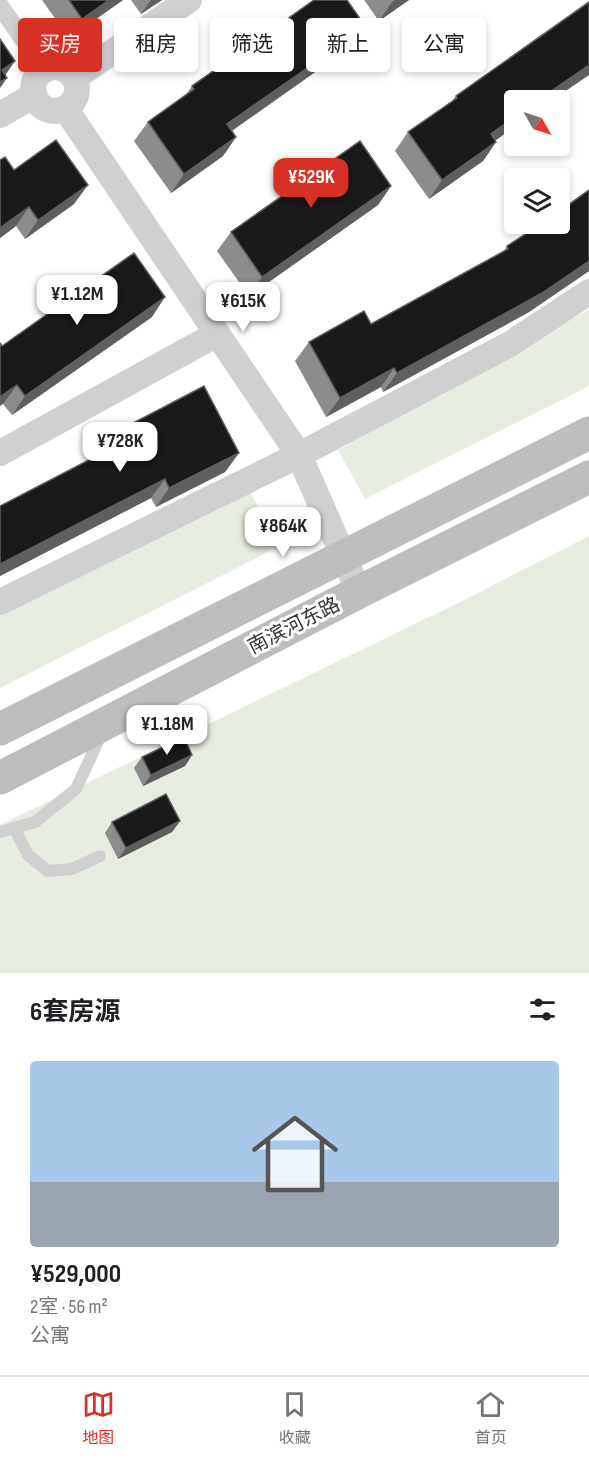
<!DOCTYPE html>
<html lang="zh">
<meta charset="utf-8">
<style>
:root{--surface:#fff;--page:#f2f2f2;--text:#202124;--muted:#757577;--line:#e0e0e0;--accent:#d93025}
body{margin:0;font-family:"Sofia Sans Condensed","Noto Sans SC",sans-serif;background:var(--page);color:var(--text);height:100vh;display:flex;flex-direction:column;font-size:22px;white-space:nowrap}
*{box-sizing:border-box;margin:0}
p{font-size:20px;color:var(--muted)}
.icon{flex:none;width:33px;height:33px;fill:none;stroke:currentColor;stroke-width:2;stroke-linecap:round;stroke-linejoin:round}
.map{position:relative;height:973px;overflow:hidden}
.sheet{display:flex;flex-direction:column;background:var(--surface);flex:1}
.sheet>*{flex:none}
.hud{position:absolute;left:18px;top:18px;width:554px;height:54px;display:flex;gap:12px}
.needle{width:39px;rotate:129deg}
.tools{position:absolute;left:504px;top:90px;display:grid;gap:12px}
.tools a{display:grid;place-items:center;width:66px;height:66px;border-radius:6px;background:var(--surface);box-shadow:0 3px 9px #0003;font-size:30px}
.price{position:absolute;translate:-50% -51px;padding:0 14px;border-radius:12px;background:#fff;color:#222;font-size:20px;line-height:39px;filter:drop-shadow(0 2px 3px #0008)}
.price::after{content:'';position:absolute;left:50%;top:36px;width:18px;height:14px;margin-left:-9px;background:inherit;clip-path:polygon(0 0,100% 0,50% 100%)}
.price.active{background:var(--accent);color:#fff}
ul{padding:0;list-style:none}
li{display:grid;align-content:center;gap:12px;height:318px;padding:0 30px}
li+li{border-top:2px solid var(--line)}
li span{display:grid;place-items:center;height:186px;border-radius:6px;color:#555}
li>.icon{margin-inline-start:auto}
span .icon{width:108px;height:108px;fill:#fffc;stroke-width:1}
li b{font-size:26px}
h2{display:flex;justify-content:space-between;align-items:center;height:72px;padding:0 30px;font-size:26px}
.pill{padding:0 21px;border-radius:6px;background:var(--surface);box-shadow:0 3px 9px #0003;font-size:21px;line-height:54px}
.pill.active{background:var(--accent);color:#fff}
.menu{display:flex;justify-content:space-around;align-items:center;height:84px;border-top:2px solid var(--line);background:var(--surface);font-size:16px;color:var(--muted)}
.menu a{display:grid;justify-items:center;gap:3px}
.menu .active{color:var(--accent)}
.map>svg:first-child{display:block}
.green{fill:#e6ecdf}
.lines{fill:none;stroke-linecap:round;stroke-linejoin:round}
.service{stroke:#d0d0d0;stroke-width:12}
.pedestrian{stroke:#d0d0d0;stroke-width:18}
.minor{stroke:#d0d0d0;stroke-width:26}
.secondary{stroke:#bdbdbd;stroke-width:33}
.wall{fill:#8c8c8c}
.shaded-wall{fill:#5f5f5f}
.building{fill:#1a1a1a;stroke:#5f5f5f;stroke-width:1.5}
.labels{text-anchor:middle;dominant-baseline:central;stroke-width:6;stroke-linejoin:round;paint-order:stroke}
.street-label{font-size:20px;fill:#333;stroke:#fff}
</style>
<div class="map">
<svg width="589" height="973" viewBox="0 0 589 973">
<rect width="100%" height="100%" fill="#fff"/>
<!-- green -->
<g class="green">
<path d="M589,310V386L365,499L338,450L538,336Z"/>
<path d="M249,490L280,546L0,688V615Z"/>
<path d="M589,536V973H0V825L458,603Z"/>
</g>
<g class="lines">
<!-- service -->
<g class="service">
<path d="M14,828L28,855L48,871L72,869L100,856"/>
<path d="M0,832L35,822L76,789L101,735"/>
</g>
<!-- pedestrian -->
<path class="pedestrian" d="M0,6L44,69"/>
<!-- minor -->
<g class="minor">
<circle cx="55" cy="89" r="22"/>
<path d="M74,78L189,0"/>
<path d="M65,108L299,455L359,592"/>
<path d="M0,115L34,95"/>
<path d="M0,453L217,334"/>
<path d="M0,602L299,455L510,344L589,292"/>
</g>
<!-- secondary -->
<g class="secondary">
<path d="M0,729L589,433"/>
<path d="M0,778L359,592L589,477"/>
</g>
</g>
<!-- wall -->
<g class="wall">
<path d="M42,0H123L69,38Z"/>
<path d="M131,0H162L141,14Z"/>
<path d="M364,0H409L379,21Z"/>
<path d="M589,2V75L552,100H514V127L496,140V142L483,161L429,199L395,151L408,132L452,101L456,96Z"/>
<path d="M352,46L232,131L236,137L223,156L171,193L134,141L148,122L185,96L192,86Z"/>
<path d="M0,160L14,170L74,204L25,239L16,226L0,238Z"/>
<path d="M391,186L378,205L249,296L217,251L231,232Z"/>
<path d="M589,190V271L529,312L383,392L381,387L326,417L295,361L309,342L371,324L504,251L507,246Z"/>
<path d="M152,317L12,415L3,404L2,346Z"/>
<path d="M135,422L239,453L225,472L156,507L151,498L0,576V506L123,443L122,441Z"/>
<path d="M192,755L185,766L143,786L134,768L142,757Z"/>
<path d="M180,821L172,832L118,859L105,833L112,822Z"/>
</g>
<!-- shaded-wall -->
<g class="shaded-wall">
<path d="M109,0H123L69,38L82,19Z"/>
<path d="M151,0H162L141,14Z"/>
<path d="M395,0H409L379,21L392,2Z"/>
<path d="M366,27L352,46L214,143L227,124Z"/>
<path d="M15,61L2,80V70Z"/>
<path d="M589,65V75L552,100H538Z"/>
<path d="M7,78L0,88V82Z"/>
<path d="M514,117V127L478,153L491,134Z"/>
<path d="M236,137L223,156L171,193L184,174Z"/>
<path d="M496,142L483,161L429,199L442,180Z"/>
<path d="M88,185L74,204L25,239L38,220Z"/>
<path d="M391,186L378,205L249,296L262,277Z"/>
<path d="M29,207L16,226L0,238V228Z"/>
<path d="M589,261V271L529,312L383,392L397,373Z"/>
<path d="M165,297L152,317L12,415L25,396Z"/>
<path d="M394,368L381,387L326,417L340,398Z"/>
<path d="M17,385L3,404L0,406V397Z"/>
<path d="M239,453L225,472L156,507L169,488Z"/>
<path d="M165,479L151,498L0,576V564Z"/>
<path d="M192,755L185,766L143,786L151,775Z"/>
<path d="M180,821L172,832L118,859L126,848Z"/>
</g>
<!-- building -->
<g class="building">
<path d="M69,0H109L82,19Z"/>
<path d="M314,0H347L366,27L227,124L236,137L184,174L148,122L194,89L192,86Z"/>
<path d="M589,2V65L538,100H514V117L491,134L496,142L442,180L408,132L457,98L456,96Z"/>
<path d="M0,39L15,61L2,70L7,78L0,82Z"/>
<path d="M56,140L88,185L38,220L29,207L0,228V160L5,157L14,170Z"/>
<path d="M360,141L391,186L262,277L231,232Z"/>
<path d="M589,190V261L542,293L397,373L394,368L340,398L309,342L364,311L371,324L508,249L507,246L541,224H560V211Z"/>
<path d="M134,253L165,297L25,396L17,385L0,397V343L2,346Z"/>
<path d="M204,386L239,453L169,488L165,479L0,564V506L141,433L135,422Z"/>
<path d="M184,737L192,755L151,775L142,757Z"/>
<path d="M166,794L180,821L126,848L112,822Z"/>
</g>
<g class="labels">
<!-- street labels -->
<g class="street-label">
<text transform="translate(294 626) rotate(-27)">南滨河东路</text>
</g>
</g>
</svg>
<div class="tools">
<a><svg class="needle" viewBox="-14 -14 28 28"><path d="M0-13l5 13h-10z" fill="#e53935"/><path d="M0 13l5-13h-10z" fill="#757577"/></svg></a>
<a><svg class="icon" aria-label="layers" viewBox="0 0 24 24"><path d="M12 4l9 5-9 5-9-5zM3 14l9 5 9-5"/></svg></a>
</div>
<b class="price active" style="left:311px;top:209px">¥529K</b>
<b class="price" style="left:77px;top:326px">¥1.12M</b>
<b class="price" style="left:243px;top:333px">¥615K</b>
<b class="price" style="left:120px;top:473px">¥728K</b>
<b class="price" style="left:283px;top:558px">¥864K</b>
<b class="price" style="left:167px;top:756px">¥1.18M</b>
<div class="hud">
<a class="pill active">买房</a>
<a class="pill">租房</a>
<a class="pill">筛选</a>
<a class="pill">新上</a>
<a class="pill">公寓</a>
</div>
</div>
<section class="sheet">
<h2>6套房源<svg class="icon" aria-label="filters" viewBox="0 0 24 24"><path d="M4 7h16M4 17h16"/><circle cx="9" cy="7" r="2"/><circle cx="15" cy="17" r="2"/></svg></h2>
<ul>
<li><span style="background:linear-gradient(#a9c7e8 65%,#9aa5b1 0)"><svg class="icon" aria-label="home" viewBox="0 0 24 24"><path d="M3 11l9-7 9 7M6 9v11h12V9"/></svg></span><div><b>¥529,000</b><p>2室 · 56 m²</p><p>公寓</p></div></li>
</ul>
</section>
<nav class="menu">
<a class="active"><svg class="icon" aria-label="map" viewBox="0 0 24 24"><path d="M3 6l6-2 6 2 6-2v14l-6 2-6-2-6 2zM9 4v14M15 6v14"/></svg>地图</a>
<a><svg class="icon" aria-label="saved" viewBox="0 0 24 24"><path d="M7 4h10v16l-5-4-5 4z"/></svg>收藏</a>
<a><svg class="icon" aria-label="home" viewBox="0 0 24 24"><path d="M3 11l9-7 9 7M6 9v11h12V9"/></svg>首页</a>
</nav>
